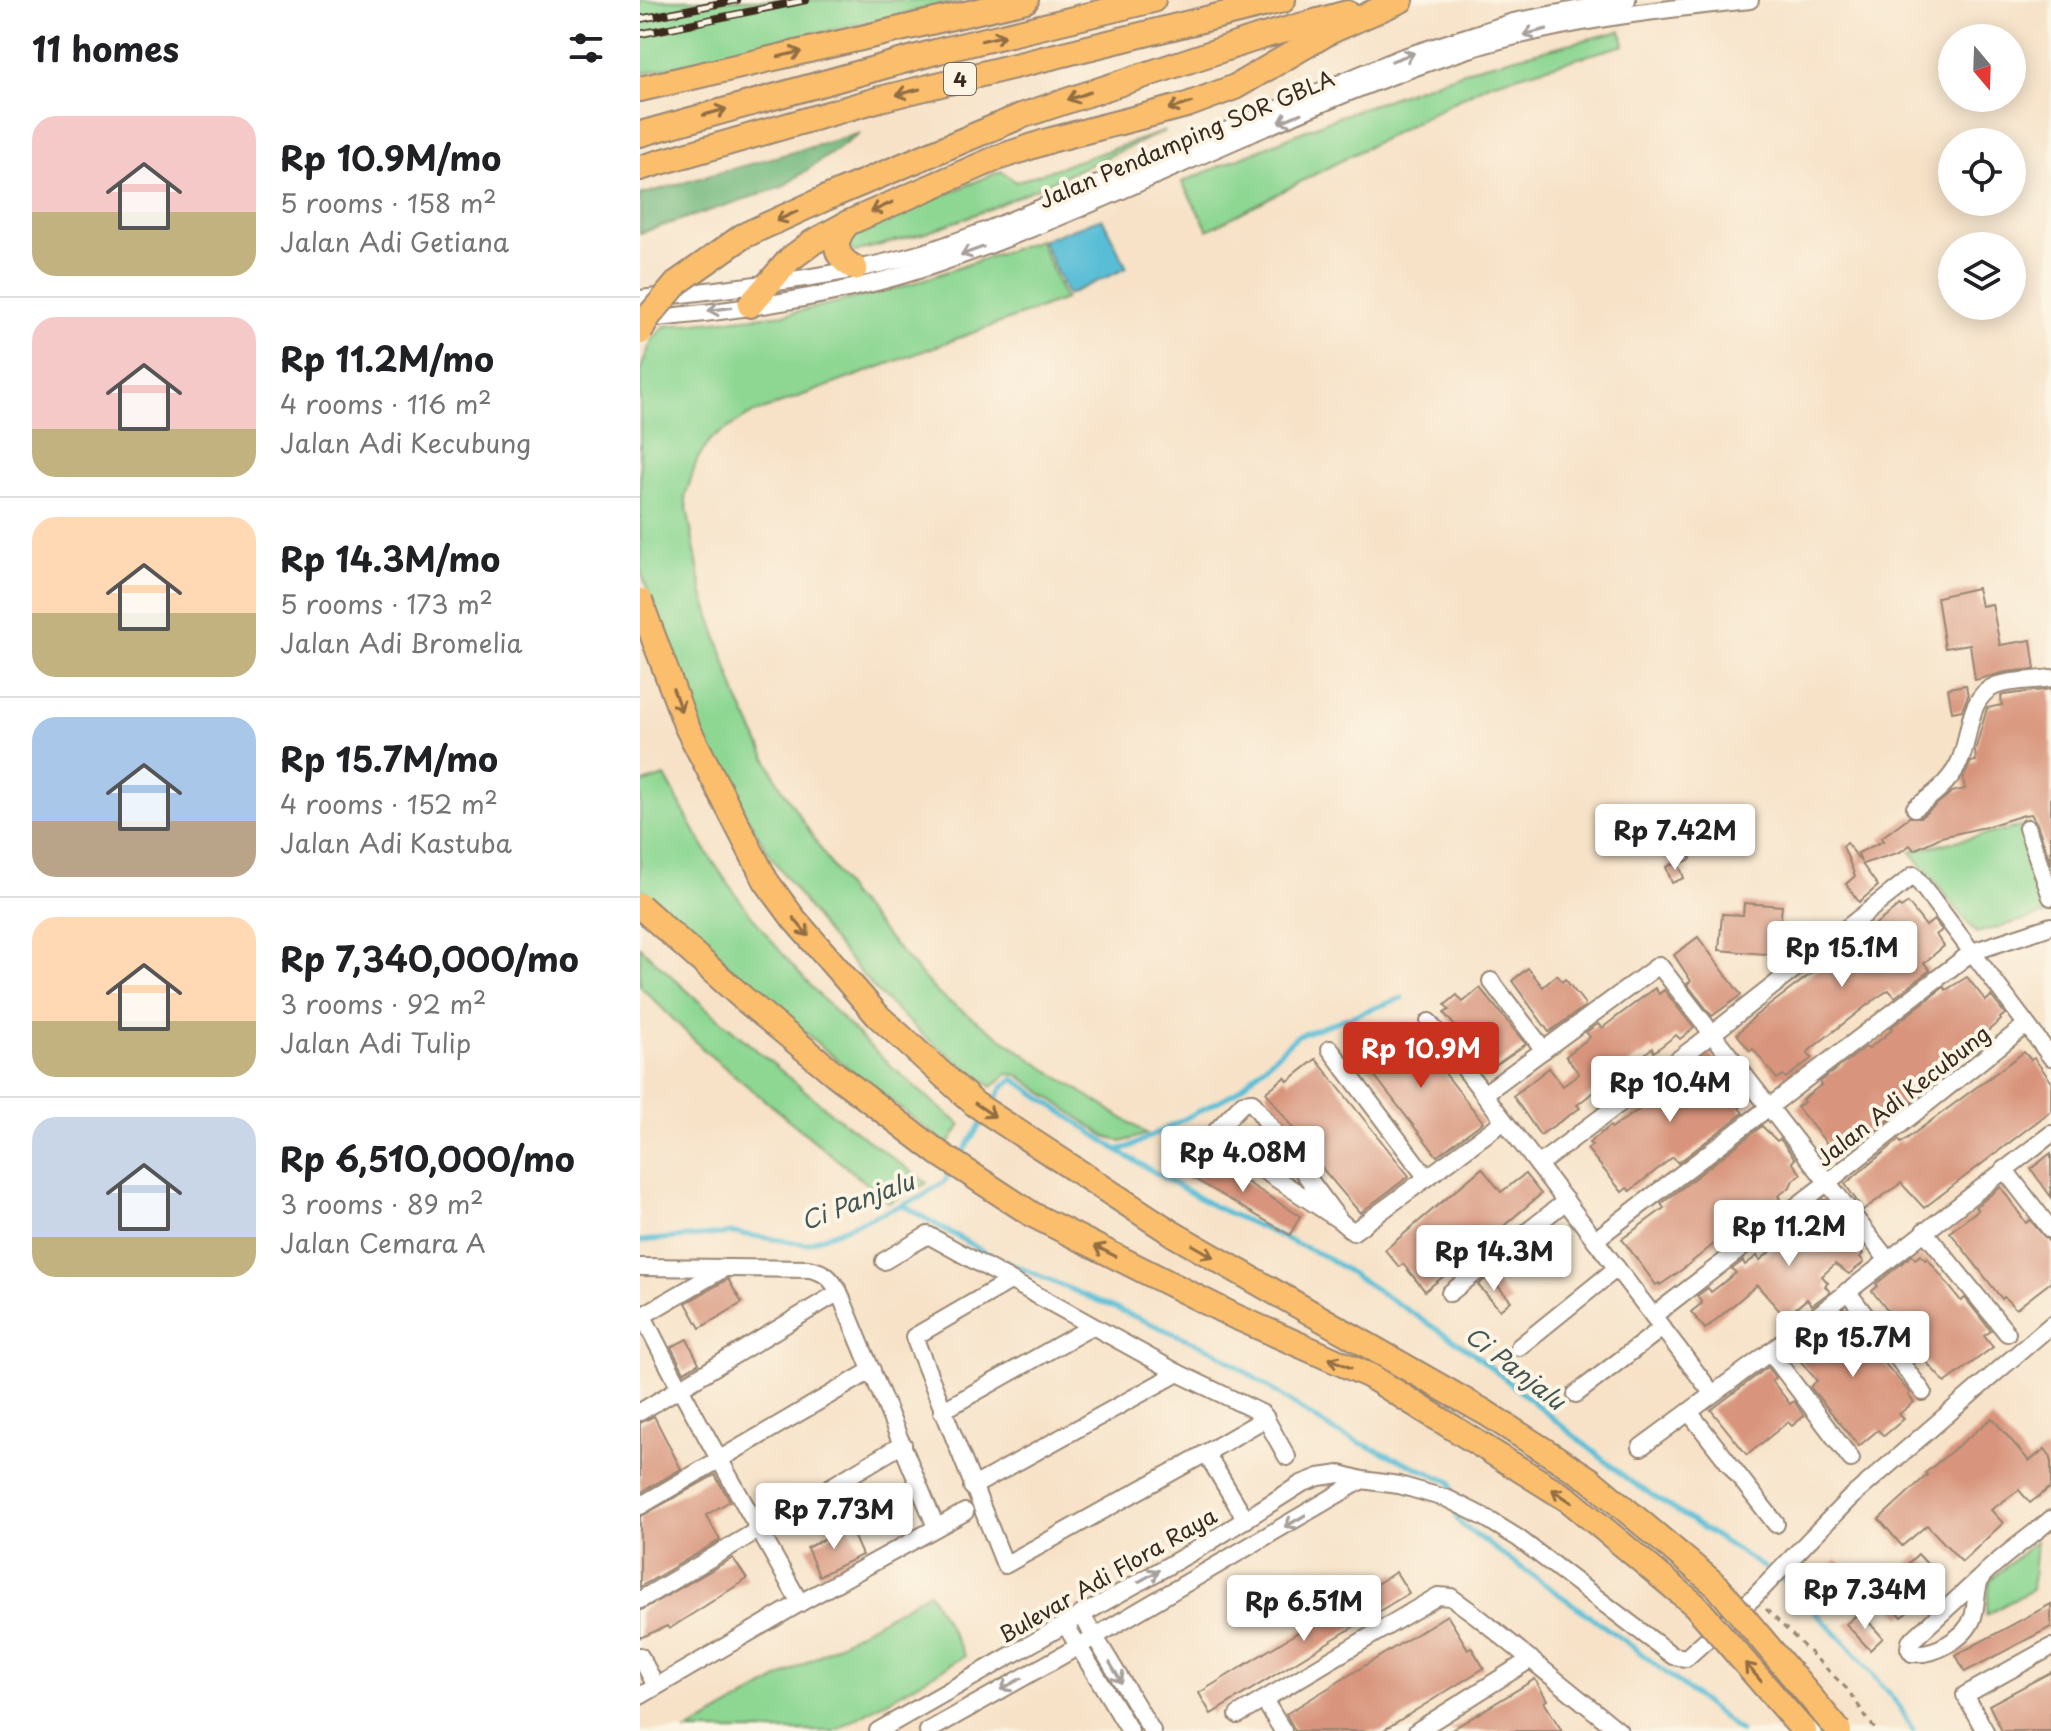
<!DOCTYPE html>
<meta charset="utf-8">
<style>
:root{--surface:#fff;--page:#f2f2f2;--text:#202124;--muted:#757577;--line:#e0e0e0;--accent:#c8321e}
body{margin:0;font-family:"Playpen Sans",sans-serif;background:var(--page);color:var(--text);height:100vh;display:flex;flex-direction:column;font-size:30px;white-space:nowrap}
*{box-sizing:border-box;margin:0}
p{font-size:26px;color:var(--muted)}
.icon{flex:none;width:44px;height:44px;fill:none;stroke:currentColor;stroke-width:2;stroke-linecap:round;stroke-linejoin:round}
.map{position:relative;flex:1;overflow:hidden}
.drawer{display:flex;flex-direction:column;background:var(--surface);width:640px}
.drawer>*{flex:none}
.needle{width:52px;rotate:161deg}
.controls{position:absolute;left:1298px;top:24px;display:grid;gap:16px}
.controls a{display:grid;place-items:center;width:88px;height:88px;border-radius:50%;background:var(--surface);box-shadow:0 4px 20px #0003;font-size:40px}
.price{position:absolute;translate:-50% -68px;padding:0 18px;border-radius:8px;background:#fff;color:#222;font-size:26px;line-height:52px;filter:drop-shadow(0 2px 4px #0008)}
.price::after{content:'';position:absolute;left:50%;top:48px;width:24px;height:18px;margin-left:-12px;background:inherit;clip-path:polygon(0 0,100% 0,50% 100%)}
.price.active{background:var(--accent);color:#fff}
ul{padding:0;list-style:none}
li{display:flex;align-items:center;gap:24px;height:200px;padding:0 32px}
li+li{border-top:2px solid var(--line)}
li span{display:grid;place-items:center;flex:none;width:224px;height:160px;border-radius:24px;color:#555}
li>.icon{margin-inline-start:auto}
span .icon{width:96px;height:96px;fill:#fffc;stroke-width:1}
li b{font-size:34px}
h2{display:flex;justify-content:space-between;align-items:center;height:96px;padding:0 32px;font-size:34px}
main{display:flex;flex:1;min-height:0}
.map>svg:first-child{display:block}
.green{fill:#8dd793;stroke:#648058;stroke-width:2}
.forest{fill:#72b87d;stroke:#56714e;stroke-width:2}
.water{fill:#58bed6;stroke:#4a747a;stroke-width:2}
.lines{fill:none;stroke-linecap:round;stroke-linejoin:round}
.stream{stroke:#58bed6;stroke-width:5}
.building{fill:#d8947b}
.minor-casing{stroke:#998673;stroke-width:20}
.highway-casing{stroke:#998673;stroke-width:28}
.path{stroke:#998673;stroke-width:3;stroke-dasharray:6 6;stroke-linecap:butt}
.minor{stroke:#fff;stroke-width:16}
.highway{stroke:#fabe6d;stroke-width:24}
.rail-casing{stroke:#3b2a1e;stroke-width:8}
.rail{stroke:#fcf5e5;stroke-width:5;stroke-dasharray:15;stroke-linecap:butt}
.highway-bridge-casing{stroke:#998673;stroke-width:28;stroke-linecap:butt}
.highway-bridge{stroke:#fabe6d;stroke-width:24}
.oneway{stroke:#a79f9a}
.oneway2{stroke:#916d42}
.labels{text-anchor:middle;dominant-baseline:central;stroke-width:8;stroke-linejoin:round;paint-order:stroke}
.shield{fill:#fcf5e5;stroke:#75675a;stroke-width:2}
.shield-label{font-size:20px;font-weight:bold;fill:#3b2a1e}
.street-label{font-size:22px;fill:#3b2a1e;stroke:#fcf5e5}
.water-label{font-size:24px;font-style:italic;fill:#445655;stroke:#fcf5e5}
</style>
<main>
<section class="drawer">
<h2>11 homes<svg class="icon" aria-label="filters" viewBox="0 0 24 24"><path d="M4 7h16M4 17h16"/><circle cx="9" cy="7" r="2"/><circle cx="15" cy="17" r="2"/></svg></h2>
<ul>
<li><span style="background:linear-gradient(#f6c9c9 60%,#c2b280 0)"><svg class="icon" aria-label="home" viewBox="0 0 24 24"><path d="M3 11l9-7 9 7M6 9v11h12V9"/></svg></span><div><b>Rp 10.9M/mo</b><p>5 rooms · 158 m²</p><p>Jalan Adi Getiana</p></div></li>
<li><span style="background:linear-gradient(#f6c9c9 70%,#c2b280 0)"><svg class="icon" aria-label="home" viewBox="0 0 24 24"><path d="M3 11l9-7 9 7M6 9v11h12V9"/></svg></span><div><b>Rp 11.2M/mo</b><p>4 rooms · 116 m²</p><p>Jalan Adi Kecubung</p></div></li>
<li><span style="background:linear-gradient(#ffd9b3 60%,#c2b280 0)"><svg class="icon" aria-label="home" viewBox="0 0 24 24"><path d="M3 11l9-7 9 7M6 9v11h12V9"/></svg></span><div><b>Rp 14.3M/mo</b><p>5 rooms · 173 m²</p><p>Jalan Adi Bromelia</p></div></li>
<li><span style="background:linear-gradient(#a9c7e8 65%,#b9a48a 0)"><svg class="icon" aria-label="home" viewBox="0 0 24 24"><path d="M3 11l9-7 9 7M6 9v11h12V9"/></svg></span><div><b>Rp 15.7M/mo</b><p>4 rooms · 152 m²</p><p>Jalan Adi Kastuba</p></div></li>
<li><span style="background:linear-gradient(#ffd9b3 65%,#c2b280 0)"><svg class="icon" aria-label="home" viewBox="0 0 24 24"><path d="M3 11l9-7 9 7M6 9v11h12V9"/></svg></span><div><b>Rp 7,340,000/mo</b><p>3 rooms · 92 m²</p><p>Jalan Adi Tulip</p></div></li>
<li><span style="background:linear-gradient(#c9d6e8 75%,#c2b280 0)"><svg class="icon" aria-label="home" viewBox="0 0 24 24"><path d="M3 11l9-7 9 7M6 9v11h12V9"/></svg></span><div><b>Rp 6,510,000/mo</b><p>3 rooms · 89 m²</p><p>Jalan Cemara A</p></div></li>
</ul>
</section>
<div class="map">
<svg width="1411" height="1731" viewBox="0 0 1411 1731">
<rect width="100%" height="100%" fill="#fcf5e5"/>
<filter id="ink" filterUnits="userSpaceOnUse"><feTurbulence type="fractalNoise" baseFrequency=".0125" numOctaves="2"/><feDisplacementMap in="SourceGraphic" scale="16" xChannelSelector="R" yChannelSelector="G"/><feConvolveMatrix kernelMatrix="1 2 1 2 8 2 1 2 1" color-interpolation-filters="sRGB"/></filter>
<filter id="wash" filterUnits="userSpaceOnUse"><feTurbulence type="fractalNoise" baseFrequency=".006" numOctaves="4" result="noise"/><feDisplacementMap in="SourceGraphic" scale="32" xChannelSelector="R" yChannelSelector="G"/><feGaussianBlur stdDeviation="1.8" result="paint"/><feColorMatrix in="noise" values="0 0 0 0 0 0 0 0 0 0 0 0 0 0 0 0 0 1.4 0 .05"/><feComposite in="paint" operator="in"/></filter>
<g filter="url(#wash)">
<rect width="100%" height="100%" fill="#f7e2c8"/>
<!-- green -->
<g class="green">
<path d="M0,0H326L0,74Z"/>
<path d="M981,31L984,45L848,84L568,230L542,182L695,118L840,66Z"/>
<path d="M525,131L349,209L285,233L215,252L209,247L210,238L227,227L361,171L376,182Z"/>
<path d="M399,240L425,299L109,415L71,439L57,460L45,497L63,595L98,699L138,782L210,895L297,993L400,1065L507,1134L482,1142L465,1136L378,1075L367,1074L352,1087L284,1036L239,994L187,934L130,855L91,791L64,741L0,569V371L12,340L25,326L147,314L262,287Z"/>
<path d="M25,776C40,803 53,831 70,857C137,959 225,1049 321,1125L308,1145L184,1049L0,887V784Z"/>
<path d="M1390,825L1411,896V913L1336,933L1270,851Z"/>
<path d="M0,947L65,1007L194,1115L287,1183L249,1202L66,1052L0,986Z"/>
<path d="M1396,1541L1392,1590L1346,1615L1350,1580Z"/>
<path d="M289,1592L325,1656L195,1731H48Z"/>
</g>
<!-- forest -->
<path class="forest" d="M221,133L142,187L0,233V195Z"/>
<!-- water -->
<path class="water" d="M462,218L487,268L427,295L402,240Z"/>
<g class="lines">
<!-- stream -->
<g class="stream">
<path d="M350,1108L364,1086L374,1079L483,1154L573,1206L686,1257L832,1352L987,1479L1146,1582L1211,1649L1260,1707L1273,1731"/>
<path d="M477,1150L490,1147L596,1092L657,1036L762,998"/>
<path d="M319,1159L343,1120"/>
<path d="M262,1205L348,1254L575,1351L695,1432L811,1482L817,1519L823,1526L993,1647L1100,1731"/>
<path d="M0,1241L94,1233L166,1244L279,1198L304,1182L311,1171"/>
</g>
</g>
<g id="blocks">
<!-- building -->
<g class="building">
<path d="M1337,588L1341,606L1352,604L1360,645L1391,640L1395,669L1366,672L1335,680L1330,644L1305,648L1297,597Z"/>
<path d="M1326,685L1328,696L1322,710L1312,712L1308,688Z"/>
<path d="M1411,689V864L1397,824L1391,814L1384,815L1345,827L1301,837L1274,850L1270,845L1260,852L1222,864L1238,886L1219,902L1206,884L1215,876L1203,846L1207,843L1221,862L1218,853L1243,841L1241,838L1269,817H1281L1312,792L1325,789L1323,778L1331,762L1336,761L1335,751L1347,708L1362,705L1361,696L1364,695Z"/>
<path d="M1044,839L1051,859L1040,864L1032,844Z"/>
<path d="M1038,862L1044,878L1032,883L1026,867Z"/>
<path d="M1104,903L1142,906L1137,955L1079,950L1082,914L1103,915Z"/>
<path d="M1268,903L1286,926L1294,920L1302,930L1296,935L1304,946L1284,963L1290,970L1255,997L1249,990L1235,999L1172,1048L1167,1053L1172,1058L1146,1078L1143,1075L1137,1079L1113,1049L1110,1051L1097,1034L1115,1016L1192,958L1190,955L1213,937L1216,939L1259,906L1261,908Z"/>
<path d="M1058,937L1101,995L1072,1016L1047,984L1051,981L1034,955Z"/>
<path d="M888,968L903,987L917,975L922,982L925,979L945,1004L944,1007L909,1032L872,981Z"/>
<path d="M1327,977L1346,1001L1351,996L1365,1014L1360,1018L1361,1020L1295,1074L1300,1080L1217,1145L1212,1138L1192,1150L1157,1107L1164,1102L1162,1100L1181,1085L1179,1082L1226,1047L1228,1049L1240,1040L1252,1030L1250,1028L1304,987L1306,990Z"/>
<path d="M840,988L886,1044L853,1067L849,1062L846,1064L804,1013L809,1010L805,1005L817,995L823,1002Z"/>
<path d="M1015,988L1019,994L1024,990L1054,1028L1040,1039L1036,1035L1014,1052L1012,1048L1001,1057L1000,1055L937,1105L940,1108L900,1135L873,1096L909,1068L923,1086L939,1074L926,1056L950,1037L946,1032L958,1024L962,1028Z"/>
<path d="M771,1030L843,1122L797,1156L714,1049L733,1034L746,1050Z"/>
<path d="M1384,1052L1391,1060L1394,1058L1411,1081V1111L1284,1208L1261,1183L1223,1210L1205,1184L1259,1140L1261,1143Z"/>
<path d="M1070,1054L1078,1064L1081,1062L1102,1090L1100,1091L1108,1101L1099,1108L1103,1113L1038,1163L1033,1157L990,1191L987,1188L982,1192L947,1149L952,1145L949,1143L970,1126L971,1128L1003,1107L1007,1100L1060,1058Z"/>
<path d="M676,1059L769,1176L720,1213L686,1173L626,1092L645,1077L648,1081Z"/>
<path d="M1122,1126L1137,1141L1140,1139L1155,1159L1152,1162L1161,1174L1153,1180L1150,1187L1138,1196L1140,1198L1122,1211L1125,1214L1119,1220L1111,1225L1106,1218L1043,1269L1020,1285L1019,1283L1016,1285L982,1239L1024,1208L1021,1204Z"/>
<path d="M1411,1153V1197L1391,1169Z"/>
<path d="M557,1155L605,1181L660,1216L650,1235L546,1174Z"/>
<path d="M842,1168L861,1192L885,1174L901,1194L830,1255L834,1260L823,1269L819,1264L785,1291L763,1264L759,1267L745,1250Z"/>
<path d="M1361,1187L1386,1223L1390,1220L1411,1244V1282L1376,1309L1364,1297L1362,1299L1310,1232L1338,1210L1335,1207Z"/>
<path d="M1183,1200H1187L1216,1237L1212,1240L1223,1254L1220,1257L1224,1262L1209,1274L1195,1264L1182,1276L1188,1283L1185,1286L1190,1292L1172,1305L1167,1299L1145,1317L1117,1285L1065,1329L1051,1312L1062,1303L1057,1296L1068,1288L1071,1292L1096,1273L1092,1269L1103,1261L1105,1265L1117,1256L1120,1260L1133,1250L1173,1218L1170,1214L1174,1210L1172,1208Z"/>
<path d="M1272,1255L1275,1259L1281,1255L1285,1260L1287,1258L1321,1301L1325,1298L1351,1331L1344,1336L1353,1347L1305,1383L1257,1329L1260,1326L1232,1291L1238,1286L1236,1284Z"/>
<path d="M849,1276L871,1301L860,1310L838,1285Z"/>
<path d="M88,1279L102,1303L60,1328L46,1303Z"/>
<path d="M1204,1308L1235,1352L1270,1393L1268,1395L1274,1402L1259,1414L1264,1419L1244,1436L1238,1430L1219,1446L1170,1387L1177,1381L1153,1352Z"/>
<path d="M47,1339L59,1363L44,1372L31,1347Z"/>
<path d="M1128,1367L1136,1378L1132,1381L1150,1404L1154,1401L1164,1416L1152,1426L1148,1422L1107,1455L1071,1410Z"/>
<path d="M14,1416L41,1469L0,1493V1423Z"/>
<path d="M1352,1418L1389,1461L1405,1449L1411,1457V1487L1390,1503L1379,1490L1351,1510L1363,1523L1322,1562L1287,1525L1262,1546L1239,1519L1287,1475L1285,1473Z"/>
<path d="M75,1475L90,1501L66,1515L80,1540L0,1587V1517Z"/>
<path d="M209,1526L222,1555L179,1576L167,1548Z"/>
<path d="M1278,1554L1302,1580L1262,1617L1238,1592Z"/>
<path d="M93,1558L107,1579L29,1629L27,1626L0,1638V1611Z"/>
<path d="M1197,1560L1220,1584L1198,1605L1174,1582Z"/>
<path d="M756,1572L769,1593L571,1714L559,1693Z"/>
<path d="M1411,1604V1627L1325,1672L1316,1655Z"/>
<path d="M1220,1612L1243,1638L1230,1650L1206,1624Z"/>
<path d="M807,1615L828,1649L831,1647L844,1668L742,1731H655L646,1714Z"/>
<path d="M1411,1672V1731H1362L1349,1705Z"/>
<path d="M895,1679L907,1700L904,1702L922,1731H810Z"/>
</g>
</g>
</g>
<g filter="url(#ink)">
<use href="#blocks" fill-opacity="0" stroke="#998673" stroke-width="2"/>
<g class="lines">
<!-- minor casing -->
<g class="minor-casing">
<g id="minor">
<path d="M0,299C96,287 193,279 286,252C307,245 329,237 350,229L763,57L873,22L987,0"/>
<path d="M4,319C93,312 204,295 288,267C471,205 641,109 826,50C918,21 1014,10 1110,0"/>
<path d="M1275,808C1292,796 1309,783 1319,763C1331,739 1326,698 1355,686C1371,680 1394,681 1411,678"/>
<path d="M1387,828L1411,897"/>
<path d="M851,981L904,1050"/>
<path d="M789,1022L1072,1393"/>
<path d="M690,1049L787,1178"/>
<path d="M844,1094L1019,965L1247,1259"/>
<path d="M898,1165L1072,1034L1274,875L1411,1057"/>
<path d="M1364,1169L1411,1230"/>
<path d="M699,1220L612,1102L603,1103L577,1130L579,1141L699,1220L713,1232L864,1121"/>
<path d="M1284,1231L1367,1333"/>
<path d="M955,1240L1332,952L1411,926"/>
<path d="M244,1261L288,1235L538,1373L623,1414L647,1457"/>
<path d="M0,1267L169,1269C185,1272 191,1278 199,1292L296,1527"/>
<path d="M370,1281L274,1337L365,1565L566,1453"/>
<path d="M1207,1291L1283,1392"/>
<path d="M810,1293L926,1201"/>
<path d="M3,1316C51,1413 107,1507 160,1603"/>
<path d="M1013,1316L1188,1182L1386,1025"/>
<path d="M0,1317L83,1269"/>
<path d="M879,1347L977,1268"/>
<path d="M1130,1352L1211,1459"/>
<path d="M936,1394L1022,1328"/>
<path d="M302,1411L451,1327"/>
<path d="M0,1412L199,1292"/>
<path d="M1049,1412L1136,1524"/>
<path d="M1001,1447L1130,1352L1411,1134"/>
<path d="M332,1487L538,1373"/>
<path d="M0,1506L232,1370"/>
<path d="M606,1520L566,1453L626,1418"/>
<path d="M1340,1578L1270,1642L1269,1648L1272,1653C1294,1656 1326,1638 1333,1617C1337,1605 1335,1584 1343,1575C1363,1555 1389,1538 1411,1519"/>
<path d="M0,1600L263,1444"/>
<path d="M441,1614L512,1731"/>
<path d="M425,1624L490,1731"/>
<path d="M0,1656L16,1686"/>
<path d="M0,1696L160,1603L325,1512"/>
<path d="M624,1700L643,1731"/>
<path d="M598,1715L798,1596L811,1597L837,1616L979,1731"/>
<path d="M238,1731L568,1543L661,1484L679,1477L700,1474L722,1480L759,1485L808,1499L844,1517L878,1538L1033,1656L1046,1658L1114,1597L1209,1499L1411,1325"/>
<path d="M288,1731L439,1646L722,1480"/>
<path d="M777,1731L891,1659"/>
<path d="M1345,1731L1325,1695L1411,1647"/>
</g>
</g>
<!-- highway casing -->
<g class="highway-casing">
<g id="highway">
<path d="M620,37L707,13"/>
<path d="M0,89L386,0"/>
<path d="M0,134L299,51L513,0"/>
<path d="M0,168L240,99L643,0"/>
<path d="M208,223C192,241 193,256 215,268"/>
<path d="M110,305L150,259L173,242L208,223L357,158L411,140L547,105L595,87L691,31L761,0"/>
</g>
</g>
<!-- path -->
<path class="path" d="M1126,1609L1207,1689L1236,1731"/>
<!-- minor -->
<use href="#minor" class="minor"/>
<!-- highway -->
<use href="#highway" class="highway"/>
<!-- rail casing -->
<g class="rail-casing">
<g id="rail">
<path d="M0,19L97,0"/>
<path d="M0,34L166,0"/>
</g>
</g>
<!-- rail -->
<use href="#rail" class="rail"/>
<!-- highway-bridge casing -->
<g class="highway-bridge-casing">
<g id="highway-bridge">
<path d="M0,332L8,317L38,282L103,236L186,198L381,116L620,37"/>
<path d="M0,601L46,725L126,881L154,919L238,1016L335,1104L535,1235L846,1413L949,1479L1077,1586L1199,1731"/>
<path d="M0,906L104,999L195,1074L300,1154L393,1215L594,1316L730,1376L929,1500L1055,1605L1164,1731"/>
</g>
</g>
<!-- highway-bridge -->
<use href="#highway-bridge" class="highway-bridge"/>
</g>
<!-- one-way arrows -->
<defs><path id="oneway-shaft" d="M-6 0H5M1.5-3L5.5 0L1.5 3" fill="none" stroke-width="1.6" stroke-linecap="round" stroke-linejoin="round" transform="scale(2)"/></defs>
<g class="oneway">
<use href="#oneway-shaft" transform="translate(895 32) rotate(166)"/>
<use href="#oneway-shaft" transform="translate(763 57) rotate(-20)"/>
<use href="#oneway-shaft" transform="translate(650 118) rotate(157)"/>
<use href="#oneway-shaft" transform="translate(332 251) rotate(160)"/>
<use href="#oneway-shaft" transform="translate(80 309) rotate(172)"/>
<use href="#oneway-shaft" transform="translate(655 1521) rotate(150)"/>
<use href="#oneway-shaft" transform="translate(509 1576) rotate(-29)"/>
<use href="#oneway-shaft" transform="translate(476 1673) rotate(59)"/>
<use href="#oneway-shaft" transform="translate(371 1684) rotate(151)"/>
</g>
<g class="oneway2">
<use href="#oneway-shaft" transform="translate(353 38) rotate(-13)"/>
<use href="#oneway-shaft" transform="translate(150 54) rotate(-13)"/>
<use href="#oneway-shaft" transform="translate(268 92) rotate(166)"/>
<use href="#oneway-shaft" transform="translate(439 96) rotate(161)"/>
<use href="#oneway-shaft" transform="translate(540 106) rotate(163)"/>
<use href="#oneway-shaft" transform="translate(75 112) rotate(-15)"/>
<use href="#oneway-shaft" transform="translate(242 207) rotate(155)"/>
<use href="#oneway-shaft" transform="translate(147 216) rotate(155)"/>
<use href="#oneway-shaft" transform="translate(37 700) rotate(70)"/>
<use href="#oneway-shaft" transform="translate(161 927) rotate(50)"/>
<use href="#oneway-shaft" transform="translate(345 1110) rotate(34)"/>
<use href="#oneway-shaft" transform="translate(465 1251) rotate(-153)"/>
<use href="#oneway-shaft" transform="translate(563 1251) rotate(30)"/>
<use href="#oneway-shaft" transform="translate(700 1363) rotate(-156)"/>
<use href="#oneway-shaft" transform="translate(922 1496) rotate(-146)"/>
<use href="#oneway-shaft" transform="translate(1113 1672) rotate(-131)"/>
</g>
</g>
<g class="labels">
<!-- shield labels -->
<rect class="shield" x="304" y="63" width="32" height="32" rx="6"/>
<g class="shield-label">
<text x="320" y="79">4</text>
</g>
<!-- street labels -->
<g class="street-label">
<text transform="translate(546 138) rotate(-23)">Jalan Pendamping SOR GBLA</text>
<text transform="translate(1262 1095) rotate(-38)">Jalan Adi Kecubung</text>
<text transform="translate(467 1574) rotate(-30)">Bulevar Adi Flora Raya</text>
</g>
<!-- water labels -->
<g class="water-label">
<text transform="translate(217 1200) rotate(-21)">Ci Panjalu</text>
<text transform="translate(876 1367) rotate(38)">Ci Panjalu</text>
</g>
</g>
</svg>
<div class="controls">
<a><svg class="needle" viewBox="-14 -14 28 28"><path d="M0-13l5 13h-10z" fill="#e53935"/><path d="M0 13l5-13h-10z" fill="#757577"/></svg></a>
<a><svg class="icon" aria-label="locate" viewBox="0 0 24 24"><circle cx="12" cy="12" r="6"/><path d="M12 2v4M12 18v4M2 12h4M18 12h4"/></svg></a>
<a><svg class="icon" aria-label="layers" viewBox="0 0 24 24"><path d="M12 4l9 5-9 5-9-5zM3 14l9 5 9-5"/></svg></a>
</div>
<b class="price" style="left:1035px;top:872px">Rp 7.42M</b>
<b class="price" style="left:1202px;top:989px">Rp 15.1M</b>
<b class="price active" style="left:781px;top:1090px">Rp 10.9M</b>
<b class="price" style="left:1030px;top:1124px">Rp 10.4M</b>
<b class="price" style="left:603px;top:1194px">Rp 4.08M</b>
<b class="price" style="left:1149px;top:1268px">Rp 11.2M</b>
<b class="price" style="left:854px;top:1293px">Rp 14.3M</b>
<b class="price" style="left:1213px;top:1379px">Rp 15.7M</b>
<b class="price" style="left:194px;top:1551px">Rp 7.73M</b>
<b class="price" style="left:1225px;top:1631px">Rp 7.34M</b>
<b class="price" style="left:664px;top:1643px">Rp 6.51M</b>
</div>
</main>
